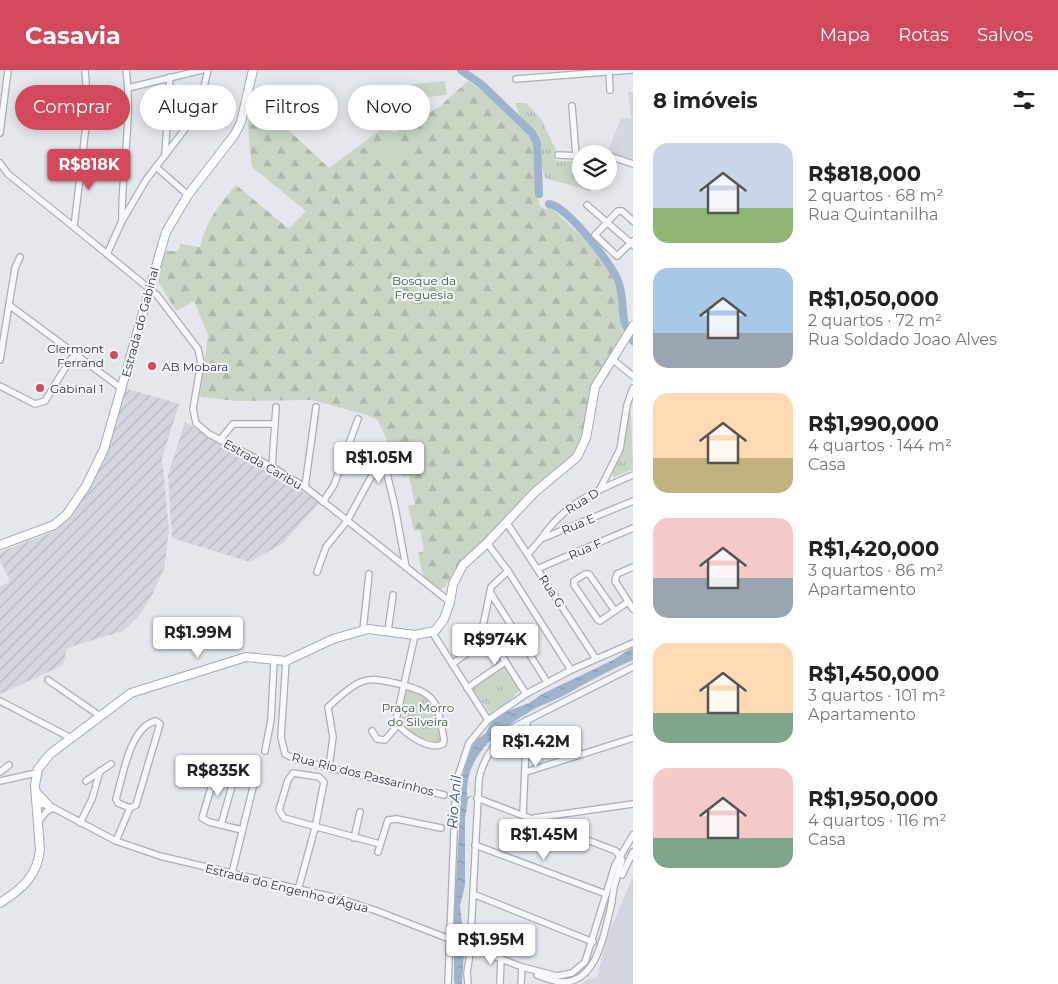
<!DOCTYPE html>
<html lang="pt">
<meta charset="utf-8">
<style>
:root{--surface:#fff;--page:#f6f6f6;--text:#222;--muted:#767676;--accent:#d1495b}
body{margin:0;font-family:Montserrat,sans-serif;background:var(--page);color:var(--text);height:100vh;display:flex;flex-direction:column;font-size:19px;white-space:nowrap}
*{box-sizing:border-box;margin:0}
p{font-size:16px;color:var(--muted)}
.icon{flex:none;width:28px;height:28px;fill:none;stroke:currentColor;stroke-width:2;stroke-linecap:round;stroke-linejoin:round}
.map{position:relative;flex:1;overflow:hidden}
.side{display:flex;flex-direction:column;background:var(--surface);width:425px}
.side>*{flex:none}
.hud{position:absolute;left:15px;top:15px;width:475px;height:45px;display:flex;gap:10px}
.tools{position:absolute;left:572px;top:75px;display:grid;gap:10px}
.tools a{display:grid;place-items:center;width:45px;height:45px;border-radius:50%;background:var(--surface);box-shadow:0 2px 12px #0003;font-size:25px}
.price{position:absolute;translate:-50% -42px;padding:0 11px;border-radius:5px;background:#fff;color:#222;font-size:16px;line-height:32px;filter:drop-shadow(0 1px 2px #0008)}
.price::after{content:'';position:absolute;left:50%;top:30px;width:15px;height:11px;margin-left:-8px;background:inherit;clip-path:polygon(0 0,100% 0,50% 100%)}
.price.selected{background:var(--accent);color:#fff}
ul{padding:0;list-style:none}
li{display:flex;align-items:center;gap:15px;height:125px;padding:0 20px}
li span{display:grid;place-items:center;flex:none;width:140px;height:100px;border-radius:15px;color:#555}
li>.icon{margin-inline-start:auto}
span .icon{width:60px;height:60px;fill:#fffc;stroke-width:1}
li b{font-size:21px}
h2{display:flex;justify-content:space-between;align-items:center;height:60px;padding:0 20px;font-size:21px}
.chip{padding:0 18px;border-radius:22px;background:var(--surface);box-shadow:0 2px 12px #0003;font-size:18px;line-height:45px}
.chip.selected{background:var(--accent);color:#fff}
header{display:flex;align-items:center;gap:30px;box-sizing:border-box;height:70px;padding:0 25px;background:var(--accent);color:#fff}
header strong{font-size:24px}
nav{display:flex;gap:28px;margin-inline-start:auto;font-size:18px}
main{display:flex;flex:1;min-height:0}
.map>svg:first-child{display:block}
.built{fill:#d2d6de}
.industrial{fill:url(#industrial-furrows)}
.forest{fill:url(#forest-firs)}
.park{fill:url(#park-tufts)}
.pitch{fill:#c9d6c5}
.water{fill:url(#water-ripples)}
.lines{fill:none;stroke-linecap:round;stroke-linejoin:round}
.river{stroke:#9fb4cc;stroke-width:8}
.minor-casing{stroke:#a9aeb7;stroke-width:8}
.major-casing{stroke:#a3abb8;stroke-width:10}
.minor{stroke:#f7f8fa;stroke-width:5.5}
.major{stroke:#fff;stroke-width:8}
.poi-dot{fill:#d1495b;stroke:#f4f6f9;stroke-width:2}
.labels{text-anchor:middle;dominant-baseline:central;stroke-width:4;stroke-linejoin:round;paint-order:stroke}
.park-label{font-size:12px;fill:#3f6138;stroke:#f4f6f9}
.street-label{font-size:12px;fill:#2b3445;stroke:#f4f6f9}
.poi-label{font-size:12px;fill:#2b3445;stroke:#f4f6f9;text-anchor:start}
.water-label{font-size:14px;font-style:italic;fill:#34527a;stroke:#f4f6f9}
</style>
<header>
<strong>Casavia</strong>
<nav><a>Mapa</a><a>Rotas</a><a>Salvos</a></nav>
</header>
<main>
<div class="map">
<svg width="633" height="914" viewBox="0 0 633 914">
<defs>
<pattern id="industrial-furrows" width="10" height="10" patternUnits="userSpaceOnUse" patternTransform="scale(1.25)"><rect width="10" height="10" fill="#d2d6de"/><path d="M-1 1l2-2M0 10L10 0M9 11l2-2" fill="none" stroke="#b4b8c0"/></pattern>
<pattern id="forest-firs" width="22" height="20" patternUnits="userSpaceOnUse" patternTransform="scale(1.25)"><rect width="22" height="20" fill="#c9d6c5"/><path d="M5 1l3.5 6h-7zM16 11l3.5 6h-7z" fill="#adb8ab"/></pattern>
<pattern id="park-tufts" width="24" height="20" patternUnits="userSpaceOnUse" patternTransform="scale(1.25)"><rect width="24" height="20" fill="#c9d6c5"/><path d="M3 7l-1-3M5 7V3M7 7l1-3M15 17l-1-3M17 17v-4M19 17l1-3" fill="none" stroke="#adb8ab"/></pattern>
<pattern id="water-ripples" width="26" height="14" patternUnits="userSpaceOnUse" patternTransform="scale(1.25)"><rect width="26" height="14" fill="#9fb4cc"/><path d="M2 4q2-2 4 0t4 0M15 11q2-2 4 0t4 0" fill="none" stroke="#8293a7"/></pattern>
</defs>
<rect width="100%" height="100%" fill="#e4e7ec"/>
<!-- built -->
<g class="built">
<path d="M628,22H633V90L607,83L621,49L631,48Z"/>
<path d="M633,806V914H581L588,909L597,908L607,867Z"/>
</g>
<!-- industrial -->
<g class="industrial">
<path d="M125,318L179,334L162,388L169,460L164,499L150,529L138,547L123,561L67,578L63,595L0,624V517L9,512V508L0,491V482L53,462L68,445L108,377Z"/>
<path d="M185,352L320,432L283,473L250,492L172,468L168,405Z"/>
</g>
<!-- forest -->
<path class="forest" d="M468,11C487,25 534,58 536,82C538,101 535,117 540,136L546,140L549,136L589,173L608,198L619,226L622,264L591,315L582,364L572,386L531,419L504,451L460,493L445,517L440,519L423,506L418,483L424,481L420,460L414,461L408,436L415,434L409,406L403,407L378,350L367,345L312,330L237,331L200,327L208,265L194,231L176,241L158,211L164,181H179L180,174L200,177C206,151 219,135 236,115L289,159L306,141L252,97C251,81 242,39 257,28L262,30L268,41L329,98L380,60L396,62L439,37Z"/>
<!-- park -->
<g class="park">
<path d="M516,33H526L541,49L556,80L554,86L557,91H581V111H590L591,121L545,108C541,92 537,76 530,62C524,50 518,47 516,33Z"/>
<path d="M631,342L633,399L614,407L612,403L621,380L628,343Z"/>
<path d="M504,596L520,621L490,643L472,617Z"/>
<path d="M408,618L427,626L437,640L441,671L440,673L418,667L399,652L405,621Z"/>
</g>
<!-- pitch -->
<g class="pitch">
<path d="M445,11L447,25L420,28L421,36L408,38L404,15Z"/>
<path d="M390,65L403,84L389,94L376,74Z"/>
<path d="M507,617L514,627L496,640L489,630Z"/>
</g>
<!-- water -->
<g class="water">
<path d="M633,577V590C610,600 587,612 565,625C555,631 541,634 531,641C498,660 465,684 467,727L473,725L468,729L465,749V815L460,836L464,869L453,864L462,707L472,676L476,670L486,663L490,654L503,643L529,633L542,624L613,590Z"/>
<path d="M454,878L464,882L462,914H455L454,910Z"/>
</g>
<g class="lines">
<!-- river -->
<g class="river">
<path d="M461,0L482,15L532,63L537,73L539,124"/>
<path d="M549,134C566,135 612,194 618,211C623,223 622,237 624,250C625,257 630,264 633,271"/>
<path d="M458,889V858"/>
</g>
<!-- minor casing -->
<g class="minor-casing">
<g id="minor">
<path d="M85,0L88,39L74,157L157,225L198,279L201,293L193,339L196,353L209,364L272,397L305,417L450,532"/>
<path d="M609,2L610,20"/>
<path d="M516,9L631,0"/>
<path d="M128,18L202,0"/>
<path d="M572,36L576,85"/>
<path d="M0,63L8,0"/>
<path d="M165,85L170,7"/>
<path d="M558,85L581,86"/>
<path d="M609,86L633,94"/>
<path d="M0,93L8,104L74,157"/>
<path d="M156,97L188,125"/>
<path d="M587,135L633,175"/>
<path d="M122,151C121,99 133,51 126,0"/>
<path d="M633,151L622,141H618L595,165L617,186L633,171"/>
<path d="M107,184L122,151L146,110L198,42L208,0"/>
<path d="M9,235L121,318"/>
<path d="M612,289L633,306"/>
<path d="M0,290L15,198L20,187"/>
<path d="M0,316L35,334L45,331L70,290L76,285"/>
<path d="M220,370L233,354H275"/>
<path d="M383,387L395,437L406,497"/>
<path d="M272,397L276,337"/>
<path d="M305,417L316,337"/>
<path d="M600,419L620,379L627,335L633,318"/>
<path d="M323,432L334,415L358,349"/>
<path d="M507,453L596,589"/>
<path d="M541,469C564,434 595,421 633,405"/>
<path d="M487,473L508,501L571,600"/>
<path d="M528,484L541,469L633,431"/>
<path d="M633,497L617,504L615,511L633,539"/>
<path d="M537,499L633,458"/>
<path d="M317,502L326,477L347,451L388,376"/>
<path d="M490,522L547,612"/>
<path d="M615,541L589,504H585L574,511V515L598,550L600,551L628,532"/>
<path d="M483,556L526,624"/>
<path d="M363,560L369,504"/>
<path d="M388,561L393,525"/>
<path d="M432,562L488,650"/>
<path d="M286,591L281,667L285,684L297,690L444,725"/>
<path d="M452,594L466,584L476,571L483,556L491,517L508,501"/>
<path d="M48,610L100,646"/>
<path d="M467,618L505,592"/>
<path d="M0,631L71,668"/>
<path d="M156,651L160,654L136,735L130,738L118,733L116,729C123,706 130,656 156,651Z"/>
<path d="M372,661L377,669L385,670L398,655"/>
<path d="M265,681L271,650L274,591"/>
<path d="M329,697L333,667L328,637C338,628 349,617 361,612C373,607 384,611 395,613C437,623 437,630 444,670L443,674C429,681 405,664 397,653L396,650L415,565"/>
<path d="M0,702L9,695"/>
<path d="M526,702L633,668"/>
<path d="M0,711L36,703"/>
<path d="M86,711L111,694"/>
<path d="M477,728L616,781L622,790L614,817L611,836"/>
<path d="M37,734L48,735L116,771L160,786L341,829L377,841L522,897L557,906L572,903L585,892L615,795L633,765"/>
<path d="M523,744L527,650"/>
<path d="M534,748L633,734"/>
<path d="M38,752L47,741L54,738"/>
<path d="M80,753L92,729L100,701"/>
<path d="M221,755L235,705"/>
<path d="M354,768L360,742"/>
<path d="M116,771L130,738"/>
<path d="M475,775L606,824"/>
<path d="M378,782L388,750L397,749L441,758"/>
<path d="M232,803L254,713L251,709L216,701L202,748L209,752L242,760"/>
<path d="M622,805L633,782"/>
<path d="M298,820L315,758L324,712L319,707L293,703L288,710L279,740L284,748L380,774"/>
<path d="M473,824L593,872"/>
<path d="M537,905C545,908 554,912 563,912C599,912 605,858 612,832"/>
<path d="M448,914L456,712L469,673L488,650L526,624L571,600L633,573"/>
<path d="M468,914L467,903L470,883L479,709C483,688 495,672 512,658L633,597"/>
<path d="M500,914L501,889"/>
<path d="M521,914L522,897"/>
</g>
</g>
<!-- major casing -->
<g class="major-casing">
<g id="major">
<path d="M0,475L54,455L67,444L86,416L104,379L166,162L188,125L235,64L241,52L253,0"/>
<path d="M36,722L48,735"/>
<path d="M0,833C22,819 37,806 40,780L35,715L38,699L50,684L131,623L246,587L286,591L333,569L368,559L415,565L435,561L444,549L450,532L453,514L463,495L487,473L534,423L577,387L586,368L595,317L633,256"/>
</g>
</g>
<!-- minor -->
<use href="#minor" class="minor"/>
<!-- major -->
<use href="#major" class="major"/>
</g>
<!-- markers -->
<g class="poi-dot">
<circle cx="114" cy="285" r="5"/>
<circle cx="152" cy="296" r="5"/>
<circle cx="40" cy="318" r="5"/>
</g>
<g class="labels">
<!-- park labels -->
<g class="park-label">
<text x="424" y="210">Bosque da<tspan x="424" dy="14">Freguesia</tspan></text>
<text x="418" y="637">Praça Morro<tspan x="418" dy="14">do Silveira</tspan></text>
</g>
<!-- street labels -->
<g class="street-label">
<text transform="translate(140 252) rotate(-75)">Estrada do Gabinal</text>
<text transform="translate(263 394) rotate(30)">Estrada Caribu</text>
<text transform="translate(582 431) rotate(-32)">Rua D</text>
<text transform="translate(578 454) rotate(-23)">Rua E</text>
<text transform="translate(585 479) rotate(-23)">Rua F</text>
<text transform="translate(552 521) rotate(57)">Rua G</text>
<text transform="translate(363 704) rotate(14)">Rua Rio dos Passarinhos</text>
<text transform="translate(287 818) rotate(14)">Estrada do Engenho d'Água</text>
</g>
<!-- poi labels -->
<g class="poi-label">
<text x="104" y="278" text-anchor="end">Clermont<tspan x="104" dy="14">Ferrand</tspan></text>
<text x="162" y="296">AB Mobara</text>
<text x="50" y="318">Gabinal 1</text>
</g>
<!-- water labels -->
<g class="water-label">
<text transform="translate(454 732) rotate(-85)">Rio Anil</text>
</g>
</g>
</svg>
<div class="tools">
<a><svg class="icon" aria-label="layers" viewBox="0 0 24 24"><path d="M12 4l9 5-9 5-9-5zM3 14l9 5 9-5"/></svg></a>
</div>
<b class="price selected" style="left:89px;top:121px">R$818K</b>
<b class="price" style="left:379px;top:414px">R$1.05M</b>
<b class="price" style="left:198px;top:589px">R$1.99M</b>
<b class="price" style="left:495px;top:596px">R$974K</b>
<b class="price" style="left:536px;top:698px">R$1.42M</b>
<b class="price" style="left:218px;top:727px">R$835K</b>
<b class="price" style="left:544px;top:791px">R$1.45M</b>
<b class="price" style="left:491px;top:896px">R$1.95M</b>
<div class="hud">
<a class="chip selected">Comprar</a>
<a class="chip">Alugar</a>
<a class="chip">Filtros</a>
<a class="chip">Novo</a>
</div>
</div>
<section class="side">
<h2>8 imóveis<svg class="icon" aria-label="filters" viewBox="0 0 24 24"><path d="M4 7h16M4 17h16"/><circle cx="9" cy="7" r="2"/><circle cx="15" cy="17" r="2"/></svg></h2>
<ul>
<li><span style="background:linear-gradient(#c9d6e8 65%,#8fb573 0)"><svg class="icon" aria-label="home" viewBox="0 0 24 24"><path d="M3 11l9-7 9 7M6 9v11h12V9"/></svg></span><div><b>R$818,000</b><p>2 quartos · 68 m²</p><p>Rua Quintanilha</p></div></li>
<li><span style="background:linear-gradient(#a9c7e8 65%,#9aa5b1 0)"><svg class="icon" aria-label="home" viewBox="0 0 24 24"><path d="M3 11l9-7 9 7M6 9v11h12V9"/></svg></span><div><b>R$1,050,000</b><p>2 quartos · 72 m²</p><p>Rua Soldado Joao Alves</p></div></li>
<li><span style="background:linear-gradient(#ffd9b3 65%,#c2b280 0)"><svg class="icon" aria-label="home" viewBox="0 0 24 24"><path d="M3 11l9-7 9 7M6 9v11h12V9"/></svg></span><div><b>R$1,990,000</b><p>4 quartos · 144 m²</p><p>Casa</p></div></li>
<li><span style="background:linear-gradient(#f6c9c9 60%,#9aa5b1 0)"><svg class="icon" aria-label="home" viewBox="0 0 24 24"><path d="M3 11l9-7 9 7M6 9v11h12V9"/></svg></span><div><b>R$1,420,000</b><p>3 quartos · 86 m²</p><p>Apartamento</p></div></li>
<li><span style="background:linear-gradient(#ffd9b3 70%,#7fa58c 0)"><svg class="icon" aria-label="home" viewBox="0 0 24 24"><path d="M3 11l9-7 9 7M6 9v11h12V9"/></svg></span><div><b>R$1,450,000</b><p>3 quartos · 101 m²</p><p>Apartamento</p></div></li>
<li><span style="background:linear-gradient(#f6c9c9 70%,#7fa58c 0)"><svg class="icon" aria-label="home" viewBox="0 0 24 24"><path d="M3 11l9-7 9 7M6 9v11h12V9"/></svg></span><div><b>R$1,950,000</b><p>4 quartos · 116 m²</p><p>Casa</p></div></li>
</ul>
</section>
</main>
